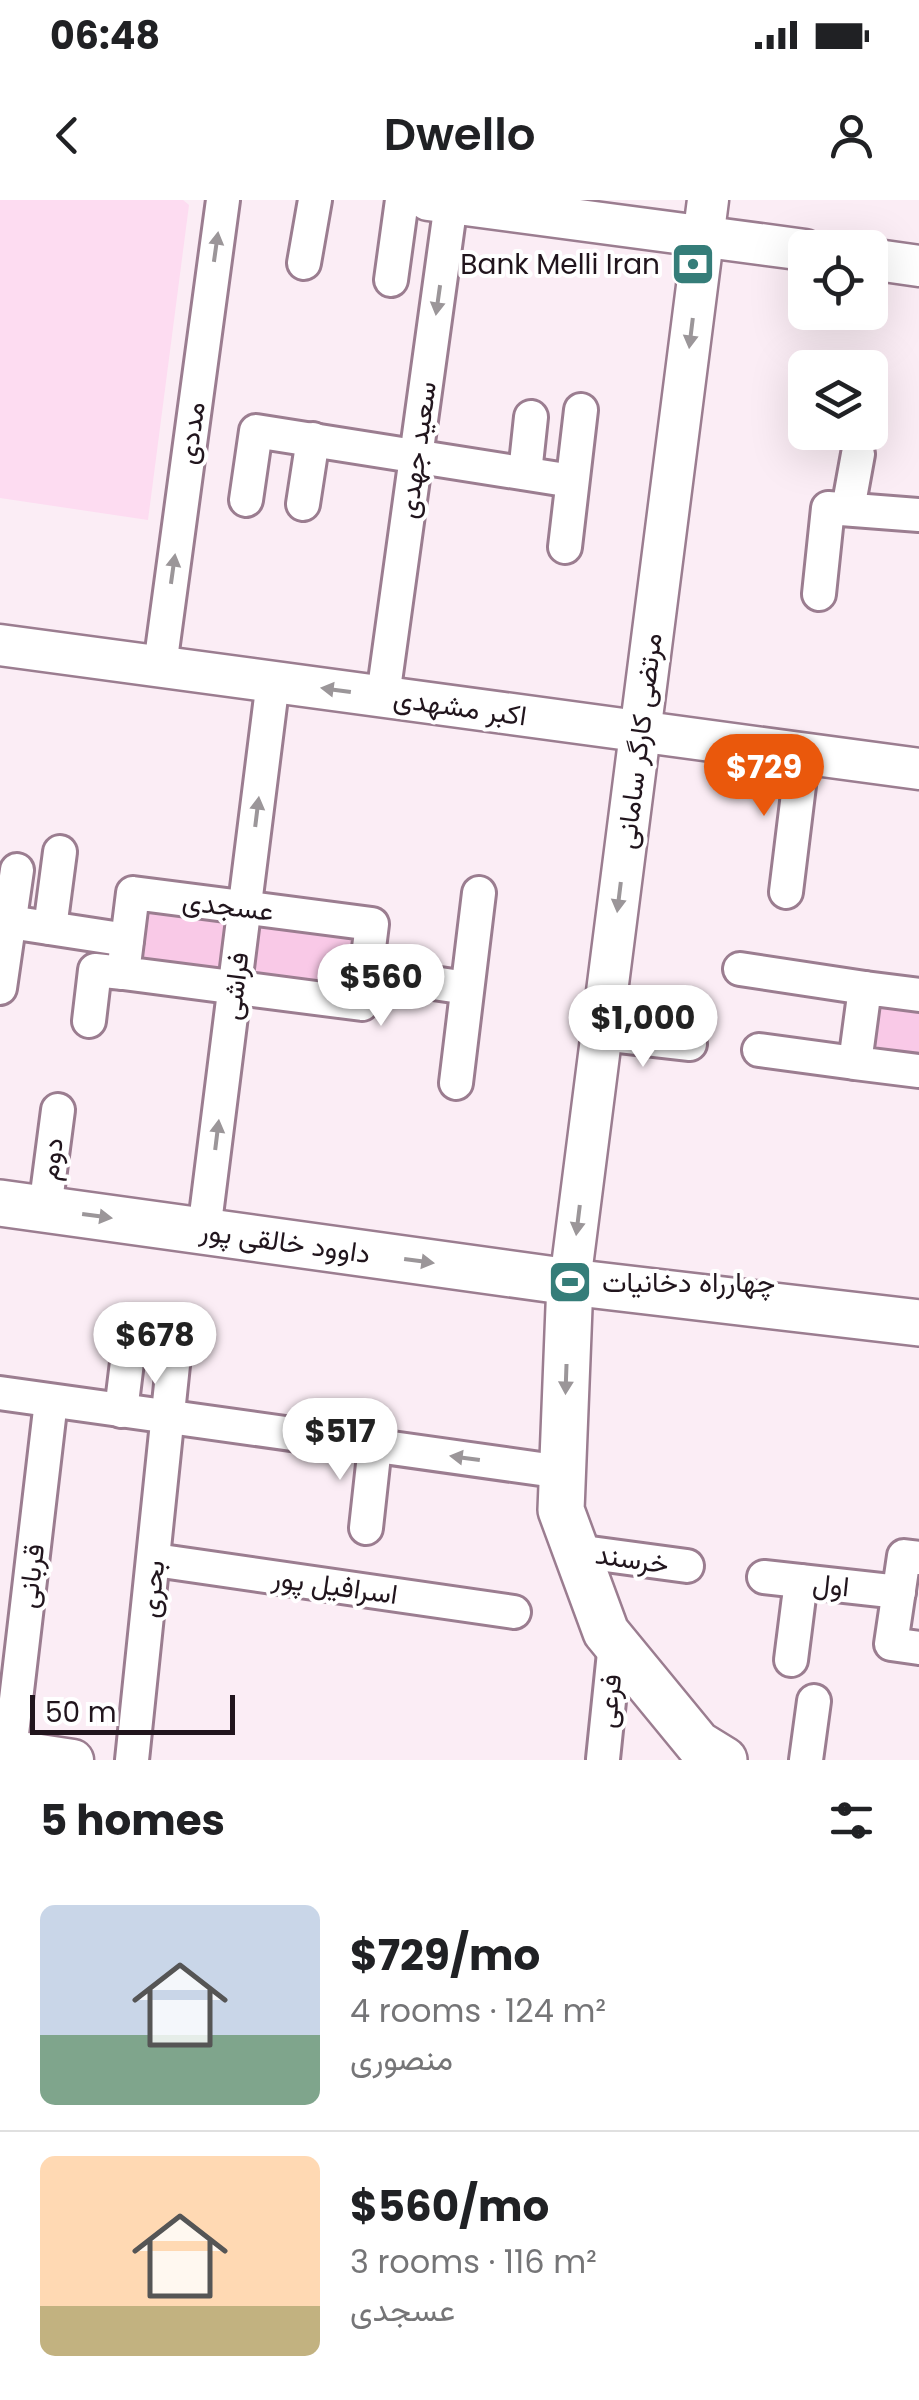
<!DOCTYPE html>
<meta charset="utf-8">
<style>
:root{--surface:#fff;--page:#f2f2f2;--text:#202124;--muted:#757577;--line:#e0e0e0;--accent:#ea580c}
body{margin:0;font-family:Poppins,Vazirmatn,sans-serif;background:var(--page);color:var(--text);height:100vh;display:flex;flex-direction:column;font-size:38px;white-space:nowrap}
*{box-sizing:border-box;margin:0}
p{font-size:32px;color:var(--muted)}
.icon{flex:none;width:55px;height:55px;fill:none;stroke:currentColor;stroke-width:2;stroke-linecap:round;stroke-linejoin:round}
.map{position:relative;height:1560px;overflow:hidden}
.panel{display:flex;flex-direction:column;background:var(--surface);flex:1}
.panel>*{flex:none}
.controls{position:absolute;left:788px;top:30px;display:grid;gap:20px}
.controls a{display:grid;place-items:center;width:100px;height:100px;border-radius:15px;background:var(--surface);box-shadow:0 10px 40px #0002;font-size:50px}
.scale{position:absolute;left:30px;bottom:25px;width:205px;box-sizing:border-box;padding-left:10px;border:5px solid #21151d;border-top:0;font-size:28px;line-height:35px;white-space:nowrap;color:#21151d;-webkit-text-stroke:8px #fff;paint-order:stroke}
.price{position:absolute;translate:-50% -85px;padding:0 22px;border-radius:35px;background:#fff;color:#222;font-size:32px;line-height:65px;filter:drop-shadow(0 2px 5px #0008)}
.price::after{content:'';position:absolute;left:50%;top:60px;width:30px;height:22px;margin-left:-15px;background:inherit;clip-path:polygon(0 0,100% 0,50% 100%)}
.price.on{background:var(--accent);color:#fff}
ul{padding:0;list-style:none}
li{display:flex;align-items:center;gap:30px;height:250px;padding:0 40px}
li+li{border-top:2px solid var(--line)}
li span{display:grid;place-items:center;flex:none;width:280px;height:200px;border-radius:15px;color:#555}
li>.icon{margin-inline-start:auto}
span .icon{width:120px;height:120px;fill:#fffc;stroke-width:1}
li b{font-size:42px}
h2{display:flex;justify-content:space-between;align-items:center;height:120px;padding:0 40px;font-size:42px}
.status{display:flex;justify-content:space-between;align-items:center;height:70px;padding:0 50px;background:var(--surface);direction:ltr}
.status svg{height:28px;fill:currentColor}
header{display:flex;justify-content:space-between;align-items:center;height:130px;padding:0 40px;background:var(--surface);font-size:45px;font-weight:600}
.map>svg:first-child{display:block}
.built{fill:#fddcf1}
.green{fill:#f9c9e7}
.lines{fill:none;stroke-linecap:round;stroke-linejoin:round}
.minor-casing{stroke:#9b7d90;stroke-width:38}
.tertiary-casing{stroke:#9b7d90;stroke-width:45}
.secondary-casing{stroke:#9b7d90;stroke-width:50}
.minor{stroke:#fff;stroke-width:32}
.tertiary{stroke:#fff;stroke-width:40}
.secondary{stroke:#fff;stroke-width:45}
.oneway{fill:#9b9699}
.labels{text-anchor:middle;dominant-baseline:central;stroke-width:8;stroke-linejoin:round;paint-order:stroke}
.poi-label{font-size:28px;fill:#21151d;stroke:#fff;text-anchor:end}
.street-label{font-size:28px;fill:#21151d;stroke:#fff}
</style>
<div class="status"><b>06:48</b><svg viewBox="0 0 49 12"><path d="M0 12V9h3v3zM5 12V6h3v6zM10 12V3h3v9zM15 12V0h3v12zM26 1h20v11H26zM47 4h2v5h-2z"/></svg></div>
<header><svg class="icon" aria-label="back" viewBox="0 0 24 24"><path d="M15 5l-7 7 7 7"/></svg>Dwello<svg class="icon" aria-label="person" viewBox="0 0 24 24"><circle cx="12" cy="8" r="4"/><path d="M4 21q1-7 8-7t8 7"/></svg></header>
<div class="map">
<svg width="919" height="1560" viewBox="0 0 919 1560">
<rect width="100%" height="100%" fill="#fbedf5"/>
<!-- built -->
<path class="built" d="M0,0H183L189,5L148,320L0,298Z"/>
<!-- green -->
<g class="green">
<path d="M143,707L360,732L352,793L135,768Z"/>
<path d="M874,803L919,809V860L867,853Z"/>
</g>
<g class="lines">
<!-- minor casing -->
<g class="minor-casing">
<g id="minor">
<path d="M304,63L315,0"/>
<path d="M391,80L402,0"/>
<path d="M525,273L531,217"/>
<path d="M246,300L256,231L572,281"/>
<path d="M303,304L313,239"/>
<path d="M848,309L858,254"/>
<path d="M565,347L581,210"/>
<path d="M819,394L828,308L919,315"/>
<path d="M160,466L223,0"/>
<path d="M383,496L451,3"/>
<path d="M786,692L803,553"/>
<path d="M133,693L372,724L362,804L123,773Z"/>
<path d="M10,722L127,740"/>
<path d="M50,728L60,652"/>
<path d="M740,769L865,788"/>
<path d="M366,773L467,788"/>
<path d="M0,788L17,670"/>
<path d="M919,795L865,788L855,863L919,871"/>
<path d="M89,821L95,770L123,773"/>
<path d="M602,834L690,844"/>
<path d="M759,850L855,863"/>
<path d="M456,883L479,693"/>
<path d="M45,1009L58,910"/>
<path d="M204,1031L273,481"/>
<path d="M0,1193L562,1272"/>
<path d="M121,1211L128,1154"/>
<path d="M366,1328L375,1246"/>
<path d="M576,1351L687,1366"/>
<path d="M919,1358L904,1356L891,1444L919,1448"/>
<path d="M155,1360L514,1412"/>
<path d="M764,1377L899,1392"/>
<path d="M791,1460L801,1381"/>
<path d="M10,1551L51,1201"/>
<path d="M603,1559L615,1443"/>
<path d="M132,1560L173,1165"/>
<path d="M806,1560L814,1501"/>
</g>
</g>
<!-- tertiary casing -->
<g class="tertiary-casing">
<g id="tertiary">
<path d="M428,0L805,50"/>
<path d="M870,59L919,66"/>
<path d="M0,445L919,569"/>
<path d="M570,1082L708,0"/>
<path d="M0,1549L73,1560"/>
</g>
</g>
<!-- secondary casing -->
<g class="secondary-casing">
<g id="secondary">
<path d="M0,1003L570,1082L919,1123"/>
<path d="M570,1082L561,1310L606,1432L698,1544L724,1560"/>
</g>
</g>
<!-- minor -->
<use href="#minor" class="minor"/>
<!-- tertiary -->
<use href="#tertiary" class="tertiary"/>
<!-- secondary -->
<use href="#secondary" class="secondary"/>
</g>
<!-- one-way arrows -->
<defs><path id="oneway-solid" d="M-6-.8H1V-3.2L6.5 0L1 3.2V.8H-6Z" transform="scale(2.5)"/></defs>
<g class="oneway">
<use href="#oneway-solid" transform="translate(216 47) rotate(-82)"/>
<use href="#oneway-solid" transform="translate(438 100) rotate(98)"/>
<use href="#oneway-solid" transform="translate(691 133) rotate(97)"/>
<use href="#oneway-solid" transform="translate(173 369) rotate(-82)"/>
<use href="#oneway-solid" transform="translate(336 490) rotate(-172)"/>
<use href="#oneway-solid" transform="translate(257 612) rotate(-83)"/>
<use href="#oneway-solid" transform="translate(619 697) rotate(97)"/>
<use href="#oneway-solid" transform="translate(217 935) rotate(-83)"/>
<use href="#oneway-solid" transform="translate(97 1016) rotate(8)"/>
<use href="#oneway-solid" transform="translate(578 1020) rotate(97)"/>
<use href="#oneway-solid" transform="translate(419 1061) rotate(8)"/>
<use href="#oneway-solid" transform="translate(566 1179) rotate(92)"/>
<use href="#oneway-solid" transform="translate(465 1258) rotate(-172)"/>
</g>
<!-- icons -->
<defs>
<g id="bank-square" transform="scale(2.25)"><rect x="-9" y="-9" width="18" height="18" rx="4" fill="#357d79" stroke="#fff"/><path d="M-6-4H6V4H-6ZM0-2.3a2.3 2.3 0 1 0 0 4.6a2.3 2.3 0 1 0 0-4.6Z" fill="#fff"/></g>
<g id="stadium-square" transform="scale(2.25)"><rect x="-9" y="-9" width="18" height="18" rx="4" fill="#357d79" stroke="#fff"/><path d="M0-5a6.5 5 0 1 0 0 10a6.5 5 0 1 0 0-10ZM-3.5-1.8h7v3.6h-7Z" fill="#fff"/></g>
</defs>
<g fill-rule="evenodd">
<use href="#bank-square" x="693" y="64"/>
<use href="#stadium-square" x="570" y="1082"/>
</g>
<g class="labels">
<!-- poi labels -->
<g class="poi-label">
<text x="660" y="64">Bank Melli Iran</text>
<text x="602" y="1082" text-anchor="start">چهارراه دخانیات</text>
</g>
<!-- street labels -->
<g class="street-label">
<text transform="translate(191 233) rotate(-82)">مددی</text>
<text transform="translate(417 250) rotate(-82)">سعید جهدی</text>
<text transform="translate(460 507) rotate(8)">اکبر مشهدی</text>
<text transform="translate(639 541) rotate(-83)">مرتضی کارگر سامانی</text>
<text transform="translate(228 706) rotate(7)">عسجدی</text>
<text transform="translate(235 786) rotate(-83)">فراشی</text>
<text transform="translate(51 959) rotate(-83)">دوم</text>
<text transform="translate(285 1042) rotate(8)">داوود خالقی پور</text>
<text transform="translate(632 1359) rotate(8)">خرسند</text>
<text transform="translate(31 1376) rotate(-83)">قربانی</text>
<text transform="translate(831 1385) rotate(6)">اول</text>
<text transform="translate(335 1386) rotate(8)">اسرافیل پور</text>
<text transform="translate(152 1389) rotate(-84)">بحری</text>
<text transform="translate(609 1501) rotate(-84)">فرعی</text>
</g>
</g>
</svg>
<div class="controls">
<a><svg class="icon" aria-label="locate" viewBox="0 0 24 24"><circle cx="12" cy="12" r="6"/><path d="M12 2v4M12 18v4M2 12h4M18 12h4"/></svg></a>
<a><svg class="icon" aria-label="layers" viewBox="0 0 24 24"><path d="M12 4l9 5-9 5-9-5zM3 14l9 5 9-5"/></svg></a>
</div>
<div class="scale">50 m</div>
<b class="price on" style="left:764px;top:619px">$729</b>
<b class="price" style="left:381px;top:829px">$560</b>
<b class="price" style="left:643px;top:870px">$1,000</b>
<b class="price" style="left:155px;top:1187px">$678</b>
<b class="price" style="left:340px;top:1283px">$517</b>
</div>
<section class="panel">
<h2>5 homes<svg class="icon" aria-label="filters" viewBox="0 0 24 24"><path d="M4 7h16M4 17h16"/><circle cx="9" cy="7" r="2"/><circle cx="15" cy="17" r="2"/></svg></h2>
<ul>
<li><span style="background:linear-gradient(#c9d6e8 65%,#7fa58c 0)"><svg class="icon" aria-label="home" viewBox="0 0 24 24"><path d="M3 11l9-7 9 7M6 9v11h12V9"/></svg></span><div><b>$729/mo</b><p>4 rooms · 124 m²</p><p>منصوری</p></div></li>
<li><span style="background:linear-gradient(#ffd9b3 75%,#c2b280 0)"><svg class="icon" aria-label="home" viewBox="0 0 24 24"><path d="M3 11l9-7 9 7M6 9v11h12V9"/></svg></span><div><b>$560/mo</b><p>3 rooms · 116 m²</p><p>عسجدی</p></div></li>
</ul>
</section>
